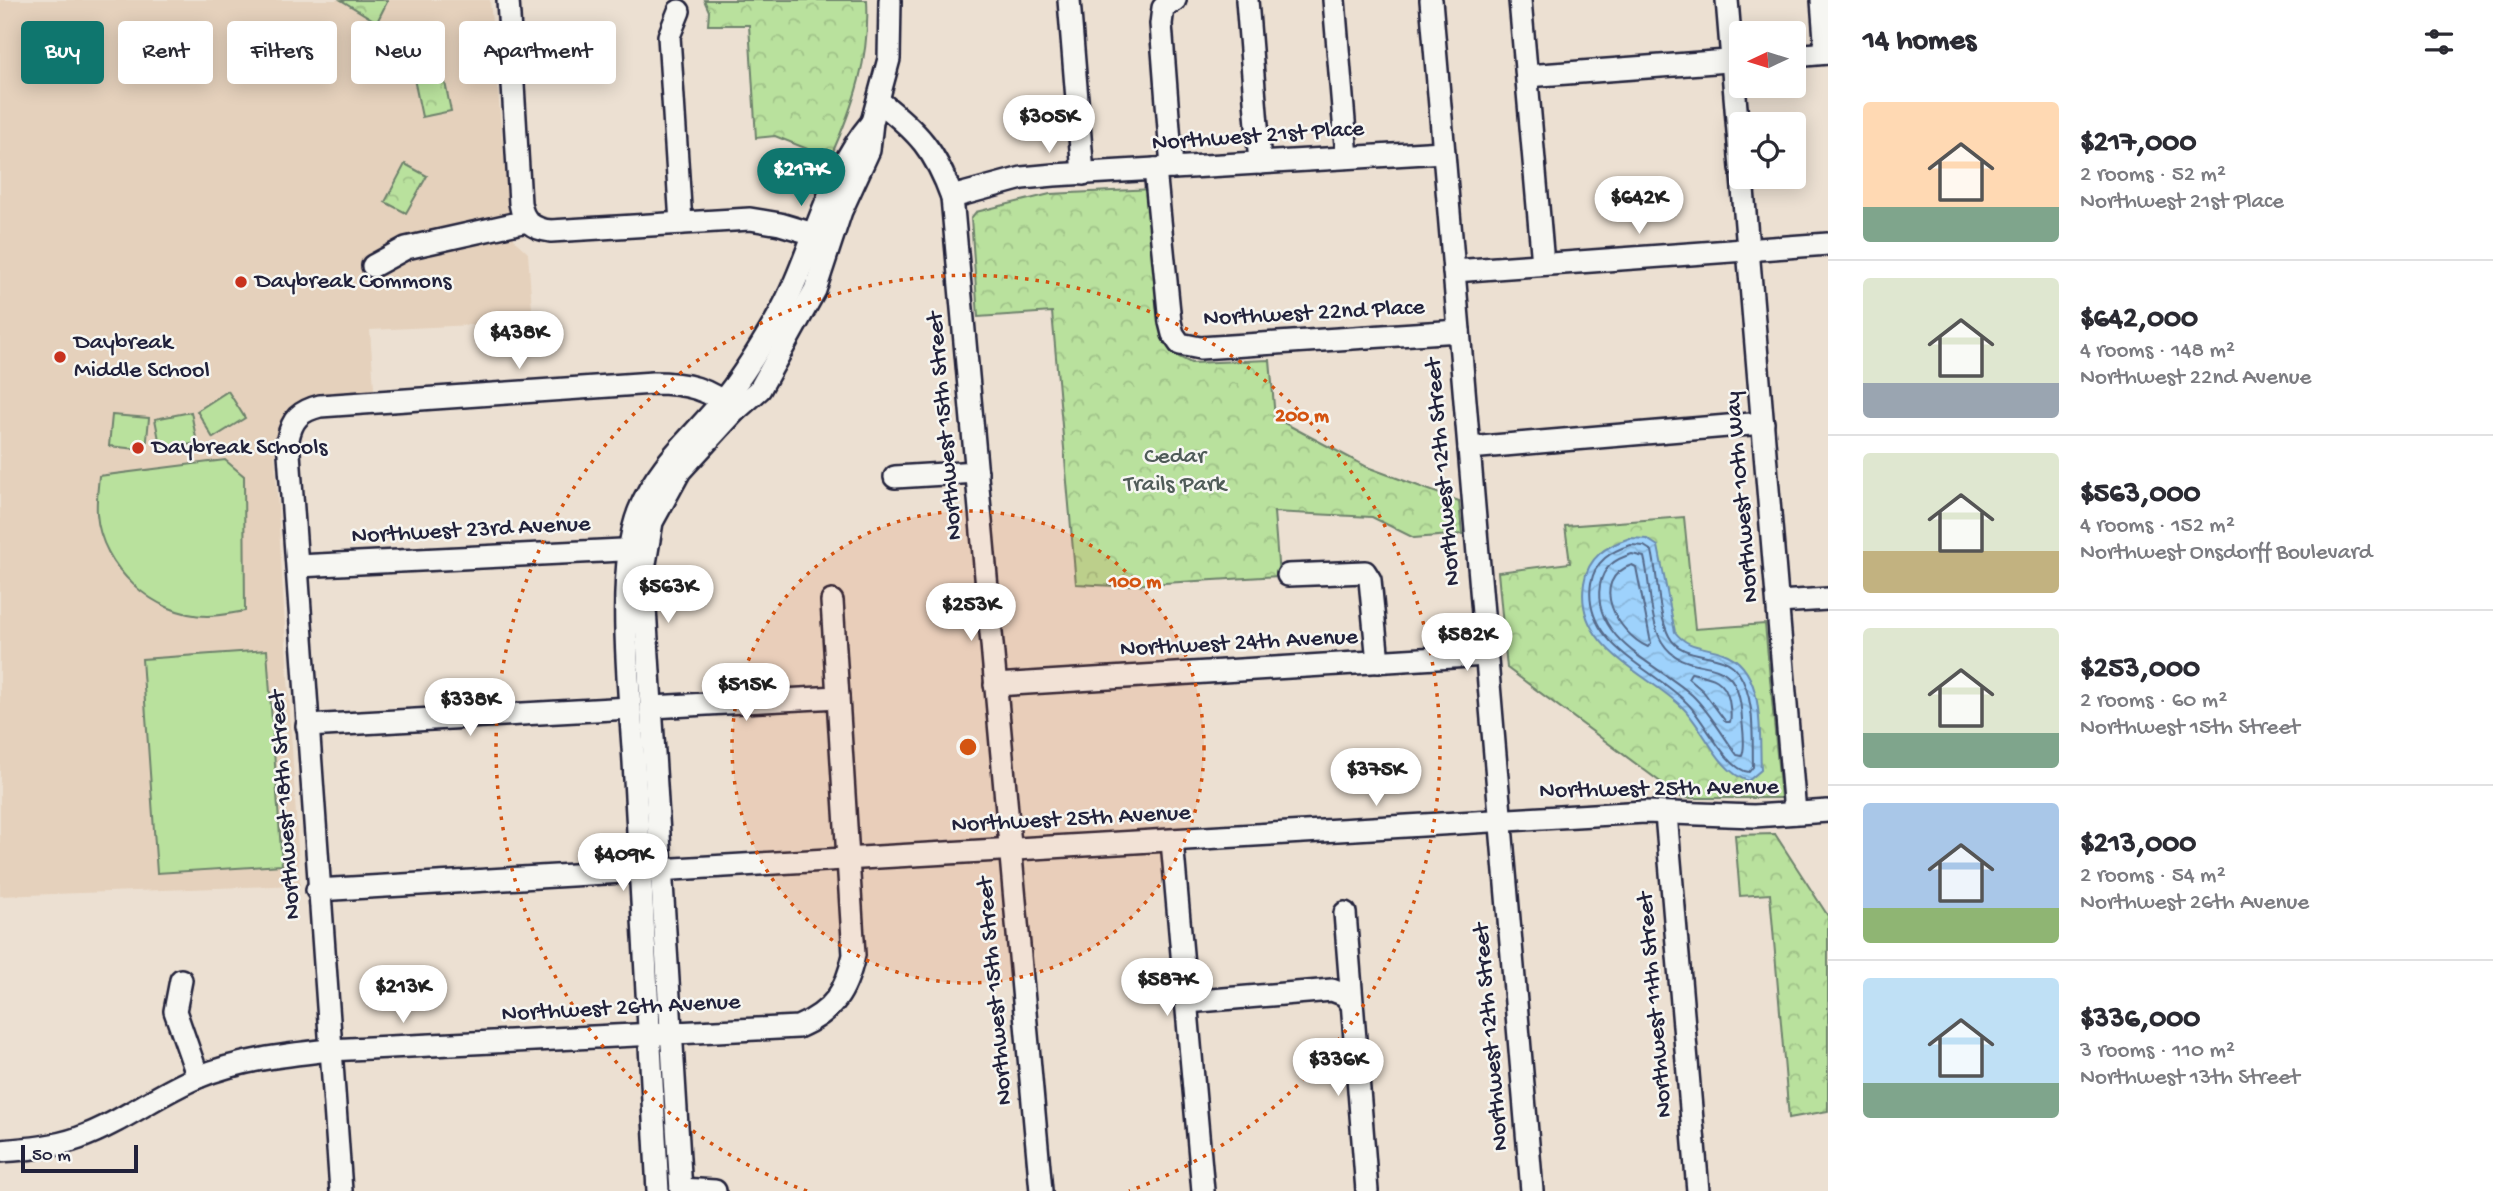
<!DOCTYPE html>
<meta charset="utf-8">
<style>
:root{--surface:#fff;--page:#f7f7f7;--text:#2b2b33;--muted:#7c7c81;--line:#e1e1e2;--accent:#0f766e}
body{margin:0;font-family:"Gochi Hand",sans-serif;background:var(--page);color:var(--text);height:100vh;display:flex;flex-direction:column;font-size:26px;white-space:nowrap}
*{box-sizing:border-box;margin:0}
p{font-size:23px;color:var(--muted)}
.icon{flex:none;width:38px;height:38px;fill:none;stroke:currentColor;stroke-width:2;stroke-linecap:round;stroke-linejoin:round}
.map{position:relative;flex:1;overflow:hidden}
.side{display:flex;flex-direction:column;background:var(--surface);width:665px}
.side>*{flex:none}
.banner{position:absolute;left:21px;top:21px;width:665px;height:63px;display:flex;gap:14px}
.needle{width:46px;rotate:266deg}
.controls{position:absolute;left:1729px;top:21px;display:grid;gap:14px}
.controls a{display:grid;place-items:center;width:77px;height:77px;border-radius:7px;background:var(--surface);box-shadow:0 4px 18px #0003;font-size:35px}
.scale{position:absolute;left:21px;bottom:18px;width:117px;box-sizing:border-box;padding-left:7px;border:4px solid #22223b;border-top:0;font-size:19px;line-height:24px;white-space:nowrap;color:#22223b;-webkit-text-stroke:5px #f6f6f2;paint-order:stroke}
.price{position:absolute;translate:-50% -60px;padding:0 16px;border-radius:24px;background:#fff;color:#222;font-size:23px;line-height:46px;filter:drop-shadow(0 2px 4px #0008)}
.price::after{content:'';position:absolute;left:50%;top:42px;width:21px;height:16px;margin-left:-10px;background:inherit;clip-path:polygon(0 0,100% 0,50% 100%)}
.price.active{background:var(--accent);color:#fff}
ul{padding:0;list-style:none}
li{display:flex;align-items:center;gap:21px;height:175px;padding:0 35px}
li+li{border-top:2px solid var(--line)}
li span{display:grid;place-items:center;flex:none;width:196px;height:140px;border-radius:7px;color:#555}
li>.icon{margin-inline-start:auto}
span .icon{width:84px;height:84px;fill:#fffc;stroke-width:1}
li b{font-size:30px}
h2{display:flex;justify-content:space-between;align-items:center;height:84px;padding:0 35px;font-size:30px}
.chip{padding:0 24px;border-radius:7px;background:var(--surface);box-shadow:0 4px 18px #0003;font-size:24px;line-height:63px}
.chip.active{background:var(--accent);color:#fff}
main{display:flex;flex:1;min-height:0}
.map>svg:first-child{display:block}
.built{fill:#e5d1bc}
.park{fill:url(#park-crowns);stroke:#6e826c;stroke-width:2}
.pitch{fill:#b9e19d;stroke:#6e826c;stroke-width:2}
.water{fill:url(#water-waves);stroke:#6c8caf;stroke-width:2}
.lines{fill:none;stroke-linecap:round;stroke-linejoin:round}
.shore{stroke:#546888;stroke-width:2}
.minor-casing{stroke:#22223b;stroke-width:26}
.minor{stroke:#f6f6f2;stroke-width:21}
.ring{fill:none;stroke:#d45411;stroke-width:3.5;stroke-dasharray:3.5 7}
.poi-dot{fill:#c8321e;stroke:#f6f6f2;stroke-width:2.5}
.labels{text-anchor:middle;dominant-baseline:central;stroke-width:5;stroke-linejoin:round;paint-order:stroke}
.street-label{font-size:24px;fill:#22223b;stroke:#f6f6f2}
.poi-label{font-size:24px;fill:#22223b;stroke:#f6f6f2;text-anchor:start}
.park-label{font-size:24px;fill:#4f5b58;stroke:#f6f6f2}
.centre{fill:#d45411;stroke:#f6f6f2;stroke-width:3.5}
.ring-label{font-size:21px;text-anchor:middle;font-weight:bold;fill:#d45411;stroke:#f6f6f2;stroke-width:5;stroke-linejoin:round;paint-order:stroke}
</style>
<main>
<div class="map">
<svg width="1828" height="1191" viewBox="0 0 1828 1191">
<defs>
<pattern id="park-crowns" width="20" height="18" patternUnits="userSpaceOnUse" patternTransform="scale(1.75)"><rect width="20" height="18" fill="#b9e19d"/><path d="M2 6a3 3 0 1 1 6 0M12 15a3 3 0 1 1 6 0" fill="none" stroke="#9fc188"/></pattern>
<pattern id="water-waves" width="16" height="10" patternUnits="userSpaceOnUse" patternTransform="scale(1.75)"><rect width="16" height="10" fill="#9ed2fc"/><path d="M0 5q4-4 8 0t8 0" fill="none" stroke="#88b4d9"/></pattern>
</defs>
<rect width="100%" height="100%" fill="#ece0d2"/>
<filter id="ink" filterUnits="userSpaceOnUse"><feTurbulence type="fractalNoise" baseFrequency=".0143" numOctaves="2"/><feDisplacementMap in="SourceGraphic" scale="14" xChannelSelector="R" yChannelSelector="G"/><feConvolveMatrix kernelMatrix="1 2 1 2 8 2 1 2 1" color-interpolation-filters="sRGB"/></filter>
<g filter="url(#ink)">
<!-- built -->
<path class="built" d="M0,0H490L510,226L515,241L528,253L533,322L370,330L375,402L322,407L278,440L275,456L300,885L0,896Z"/>
<!-- park -->
<g class="park">
<path d="M341,0H388L377,22Z"/>
<path d="M704,0H867C870,58 854,105 830,158L775,136L756,138L749,25H708L709,11Z"/>
<path d="M442,68L451,111L422,117L413,74Z"/>
<path d="M405,164L427,176L406,213L385,202Z"/>
<path d="M1153,189L1169,342L1177,356L1191,363L1270,360L1275,418L1367,467L1459,501L1462,534L1414,538L1372,517L1274,512L1279,576L1115,586L1076,584L1052,312L978,317L971,218L976,212L1050,194Z"/>
<path d="M1684,517L1695,629L1765,624L1781,798H1682L1507,668L1498,572L1570,563L1565,526Z"/>
<path d="M1775,834L1828,916V1111L1789,1118L1770,894L1740,896L1735,835Z"/>
</g>
<!-- pitch -->
<g class="pitch">
<path d="M228,391L245,418L213,438L197,411Z"/>
<path d="M191,412L197,443L161,450L155,419Z"/>
<path d="M112,415L149,418L146,450L109,446Z"/>
<path d="M225,460L244,476L245,611C232,613 219,616 207,616C154,616 101,567 97,514C96,501 98,488 99,476Z"/>
<path d="M267,650L282,865L157,873L142,659Z"/>
</g>
<!-- water -->
<path class="water" d="M1630,538L1647,539L1658,546L1675,632C1688,649 1705,646 1723,653C1766,668 1759,733 1761,770L1748,781C1716,770 1705,728 1681,706C1643,671 1574,646 1584,583C1588,557 1606,546 1630,538Z"/>
<g class="lines">
<!-- shore -->
<g class="shore">
<path d="M1631,545L1644,546L1652,551C1658,576 1658,615 1669,636C1683,663 1722,648 1738,672C1756,698 1752,737 1753,767L1749,772C1727,771 1703,717 1686,702C1650,666 1582,644 1591,583C1595,561 1611,551 1631,545Z"/>
<path d="M1632,554L1644,557C1650,580 1650,623 1662,642C1689,685 1738,640 1742,719C1743,731 1746,746 1742,756L1737,755C1723,736 1709,711 1692,695C1659,665 1591,640 1600,585C1603,567 1615,559 1632,554Z"/>
<path d="M1632,565L1636,567L1651,643L1648,647C1618,634 1587,580 1632,565Z"/>
<path d="M1691,673C1711,677 1724,678 1729,700C1730,708 1732,715 1730,722H1726L1703,691L1688,678Z"/>
</g>
<!-- minor casing -->
<g class="minor-casing">
<g id="minor">
<path d="M508,0L520,203C523,222 533,229 551,231L750,219L780,224L827,238"/>
<path d="M1069,0L1083,174"/>
<path d="M1247,0L1260,163"/>
<path d="M1334,0L1347,157"/>
<path d="M1431,0L1532,1191"/>
<path d="M1520,0L1543,264"/>
<path d="M1727,0L1741,168"/>
<path d="M1822,0L1826,53"/>
<path d="M679,11L669,36L681,223"/>
<path d="M1794,56L1828,53"/>
<path d="M1527,76L1741,60"/>
<path d="M880,102C918,132 935,150 952,197L1041,1191"/>
<path d="M1172,168L1161,24L1163,8L1175,0"/>
<path d="M1155,169L1170,322L1173,334L1180,344L1200,348L1459,331"/>
<path d="M1742,177L1795,813"/>
<path d="M952,197L1022,178L1054,175L1443,152"/>
<path d="M373,266L406,248L527,221"/>
<path d="M1454,271L1828,244"/>
<path d="M1469,448L1763,423"/>
<path d="M895,477L977,472"/>
<path d="M298,566L642,549"/>
<path d="M1288,575L1365,572L1370,580L1378,662"/>
<path d="M1778,602L1828,599"/>
<path d="M995,685L1486,655"/>
<path d="M652,707L838,697"/>
<path d="M307,726L630,708"/>
<path d="M1666,814L1698,1191"/>
<path d="M1172,841L1203,1191"/>
<path d="M317,890L1645,812L1754,816L1828,811"/>
<path d="M1345,913L1367,1191"/>
<path d="M181,980L175,1011L198,1077"/>
<path d="M1187,1002L1332,990L1345,995L1350,1002"/>
<path d="M0,1151C26,1149 54,1147 79,1138C121,1123 157,1094 198,1077C239,1060 285,1055 329,1050L798,1027C833,1012 846,992 854,955L832,601"/>
<path d="M681,1189L715,1191"/>
<path d="M341,1191L288,439C292,419 300,411 320,406L653,383C686,383 709,388 735,411"/>
<path d="M658,1191C651,1048 642,905 634,762C630,696 615,571 639,511C658,463 697,434 728,394C745,372 761,346 775,322C813,257 823,180 872,122"/>
<path d="M681,1191L643,575L652,522L680,471L735,411L760,389L815,290L841,211L869,150L872,122L889,59L890,0"/>
</g>
</g>
<!-- minor -->
<use href="#minor" class="minor"/>
</g>
</g>
<!-- distance rings -->
<circle cx="968" cy="747" r="236" fill="#d45411" fill-opacity=".12"/>
<g class="ring">
<circle cx="968" cy="747" r="236"/>
<path d="M807 1191A472 472 0 1 1 1129 1191"/>
</g>
<!-- markers -->
<g class="poi-dot">
<circle cx="241" cy="282" r="7"/>
<circle cx="60" cy="357" r="7"/>
<circle cx="138" cy="448" r="7"/>
</g>
<g class="labels">
<!-- street labels -->
<g class="street-label">
<text transform="translate(1258 137) rotate(-4)">Northwest 21st Place</text>
<text transform="translate(1314 314) rotate(-3)">Northwest 22nd Place</text>
<text transform="translate(946 426) rotate(-95)">Northwest 15th Street</text>
<text transform="translate(1444 472) rotate(-95)">Northwest 12th Street</text>
<text transform="translate(1743 497) rotate(-95)">Northwest 10th Way</text>
<text transform="translate(471 531) rotate(-3)">Northwest 23rd Avenue</text>
<text transform="translate(1239 644) rotate(-3)">Northwest 24th Avenue</text>
<text transform="translate(1659 790) rotate(-1)">Northwest 25th Avenue</text>
<text transform="translate(286 805) rotate(-94)">Northwest 18th Street</text>
<text transform="translate(1071 820) rotate(-3)">Northwest 25th Avenue</text>
<text transform="translate(996 991) rotate(-95)">Northwest 15th Street</text>
<text transform="translate(1656 1005) rotate(-95)">Northwest 11th Street</text>
<text transform="translate(621 1009) rotate(-3)">Northwest 26th Avenue</text>
<text transform="translate(1492 1037) rotate(-95)">Northwest 12th Street</text>
</g>
<!-- poi labels -->
<g class="poi-label">
<text x="255" y="282">Daybreak Commons</text>
<text x="74" y="343">Daybreak<tspan x="74" dy="28">Middle School</tspan></text>
<text x="152" y="448">Daybreak Schools</text>
</g>
<!-- park labels -->
<g class="park-label">
<text x="1175" y="457">Cedar<tspan x="1175" dy="28">Trails Park</tspan></text>
</g>
</g>
<circle cx="968" cy="747" r="10" class="centre"/>
<g class="ring-label">
<text x="1302" y="421">200 m</text>
<text x="1135" y="587">100 m</text>
</g>
</svg>
<div class="controls">
<a><svg class="needle" viewBox="-14 -14 28 28"><path d="M0-13l5 13h-10z" fill="#e53935"/><path d="M0 13l5-13h-10z" fill="#7c7c81"/></svg></a>
<a><svg class="icon" aria-label="locate" viewBox="0 0 24 24"><circle cx="12" cy="12" r="6"/><path d="M12 2v4M12 18v4M2 12h4M18 12h4"/></svg></a>
</div>
<div class="scale">50 m</div>
<b class="price" style="left:1049px;top:155px">$305K</b>
<b class="price active" style="left:801px;top:208px">$217K</b>
<b class="price" style="left:1639px;top:236px">$642K</b>
<b class="price" style="left:519px;top:371px">$438K</b>
<b class="price" style="left:668px;top:625px">$563K</b>
<b class="price" style="left:971px;top:643px">$253K</b>
<b class="price" style="left:1467px;top:673px">$582K</b>
<b class="price" style="left:746px;top:723px">$515K</b>
<b class="price" style="left:470px;top:738px">$338K</b>
<b class="price" style="left:1376px;top:808px">$375K</b>
<b class="price" style="left:623px;top:893px">$409K</b>
<b class="price" style="left:1167px;top:1018px">$587K</b>
<b class="price" style="left:403px;top:1025px">$213K</b>
<b class="price" style="left:1338px;top:1098px">$336K</b>
<div class="banner">
<a class="chip active">Buy</a>
<a class="chip">Rent</a>
<a class="chip">Filters</a>
<a class="chip">New</a>
<a class="chip">Apartment</a>
</div>
</div>
<section class="side">
<h2>14 homes<svg class="icon" aria-label="filters" viewBox="0 0 24 24"><path d="M4 7h16M4 17h16"/><circle cx="9" cy="7" r="2"/><circle cx="15" cy="17" r="2"/></svg></h2>
<ul>
<li><span style="background:linear-gradient(#ffd9b3 75%,#7fa58c 0)"><svg class="icon" aria-label="home" viewBox="0 0 24 24"><path d="M3 11l9-7 9 7M6 9v11h12V9"/></svg></span><div><b>$217,000</b><p>2 rooms · 52 m²</p><p>Northwest 21st Place</p></div></li>
<li><span style="background:linear-gradient(#dfe7d0 75%,#9aa5b1 0)"><svg class="icon" aria-label="home" viewBox="0 0 24 24"><path d="M3 11l9-7 9 7M6 9v11h12V9"/></svg></span><div><b>$642,000</b><p>4 rooms · 148 m²</p><p>Northwest 22nd Avenue</p></div></li>
<li><span style="background:linear-gradient(#dfe7d0 70%,#c2b280 0)"><svg class="icon" aria-label="home" viewBox="0 0 24 24"><path d="M3 11l9-7 9 7M6 9v11h12V9"/></svg></span><div><b>$563,000</b><p>4 rooms · 152 m²</p><p>Northwest Onsdorff Boulevard</p></div></li>
<li><span style="background:linear-gradient(#dfe7d0 75%,#7fa58c 0)"><svg class="icon" aria-label="home" viewBox="0 0 24 24"><path d="M3 11l9-7 9 7M6 9v11h12V9"/></svg></span><div><b>$253,000</b><p>2 rooms · 60 m²</p><p>Northwest 15th Street</p></div></li>
<li><span style="background:linear-gradient(#a9c7e8 75%,#8fb573 0)"><svg class="icon" aria-label="home" viewBox="0 0 24 24"><path d="M3 11l9-7 9 7M6 9v11h12V9"/></svg></span><div><b>$213,000</b><p>2 rooms · 54 m²</p><p>Northwest 26th Avenue</p></div></li>
<li><span style="background:linear-gradient(#bfe0f5 75%,#7fa58c 0)"><svg class="icon" aria-label="home" viewBox="0 0 24 24"><path d="M3 11l9-7 9 7M6 9v11h12V9"/></svg></span><div><b>$336,000</b><p>3 rooms · 110 m²</p><p>Northwest 13th Street</p></div></li>
</ul>
</section>
</main>
